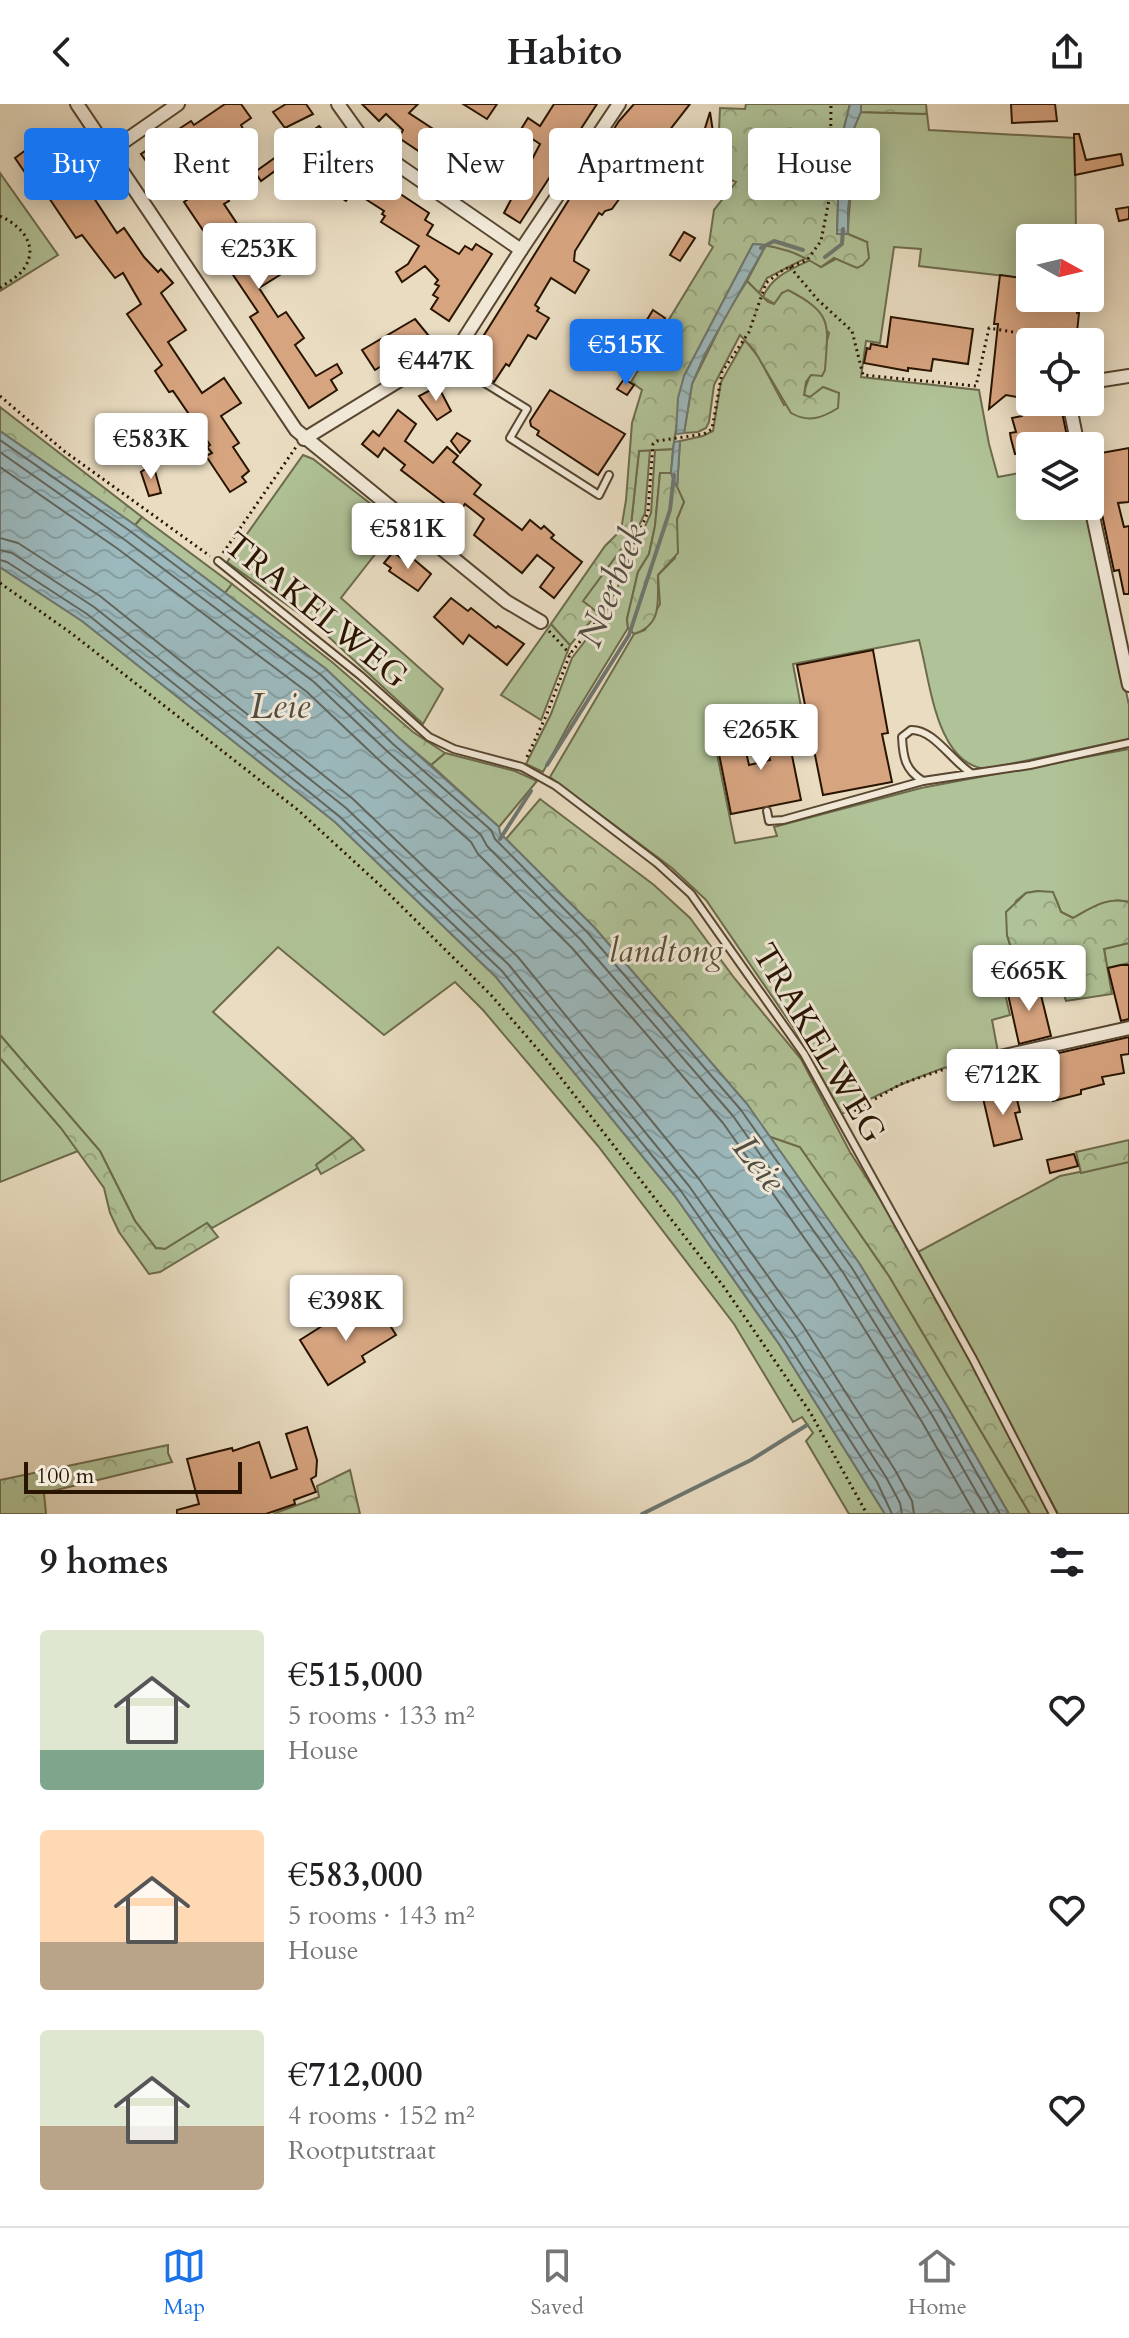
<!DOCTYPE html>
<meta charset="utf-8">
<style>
:root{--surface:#fff;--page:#f2f2f2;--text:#202124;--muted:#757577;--line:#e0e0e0;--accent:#1a73e8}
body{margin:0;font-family:Cardo,serif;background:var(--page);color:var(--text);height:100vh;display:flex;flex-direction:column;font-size:30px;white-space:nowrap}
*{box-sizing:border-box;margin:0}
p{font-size:26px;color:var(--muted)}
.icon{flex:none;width:44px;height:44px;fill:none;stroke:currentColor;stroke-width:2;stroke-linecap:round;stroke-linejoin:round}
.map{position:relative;height:1410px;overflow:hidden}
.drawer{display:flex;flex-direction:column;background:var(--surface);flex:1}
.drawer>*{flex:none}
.top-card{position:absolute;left:24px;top:24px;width:1082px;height:72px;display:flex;gap:16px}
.needle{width:52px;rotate:98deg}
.buttons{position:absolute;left:1016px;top:120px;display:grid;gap:16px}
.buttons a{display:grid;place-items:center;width:88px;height:88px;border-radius:8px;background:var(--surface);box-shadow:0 4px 20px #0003;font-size:40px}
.scale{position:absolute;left:24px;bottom:20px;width:218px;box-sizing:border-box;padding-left:8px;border:4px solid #281400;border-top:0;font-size:22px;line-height:28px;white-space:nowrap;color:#281400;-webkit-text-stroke:6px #f1e8d7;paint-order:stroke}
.price{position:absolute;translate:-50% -68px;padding:0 18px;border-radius:8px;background:#fff;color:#222;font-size:26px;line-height:52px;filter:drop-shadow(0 2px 4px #0008)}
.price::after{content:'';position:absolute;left:50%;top:48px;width:24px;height:18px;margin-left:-12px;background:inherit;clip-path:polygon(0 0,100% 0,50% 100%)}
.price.selected{background:var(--accent);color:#fff}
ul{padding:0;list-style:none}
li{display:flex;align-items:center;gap:24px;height:200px;padding:0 40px}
li span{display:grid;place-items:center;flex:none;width:224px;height:160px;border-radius:8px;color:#555}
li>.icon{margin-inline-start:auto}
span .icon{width:96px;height:96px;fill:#fffc;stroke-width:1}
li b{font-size:34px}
h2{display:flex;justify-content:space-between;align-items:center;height:96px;padding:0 40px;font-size:34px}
.chip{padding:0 28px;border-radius:8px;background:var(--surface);box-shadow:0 4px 20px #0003;font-size:28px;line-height:72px}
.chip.selected{background:var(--accent);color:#fff}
header{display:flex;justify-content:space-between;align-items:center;height:104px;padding:0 40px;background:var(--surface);font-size:36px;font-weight:700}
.dock{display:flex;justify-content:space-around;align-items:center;height:112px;border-top:2px solid var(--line);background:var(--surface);font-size:22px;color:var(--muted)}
.dock a{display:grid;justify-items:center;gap:4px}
.dock .selected{color:var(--accent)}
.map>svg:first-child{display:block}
.grass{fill:#b0c297;stroke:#6c6b4c;stroke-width:2}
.forest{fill:url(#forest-crowns);stroke:#6c6b4c;stroke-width:2}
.water{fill:url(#water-waves);stroke:#6e7771;stroke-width:2}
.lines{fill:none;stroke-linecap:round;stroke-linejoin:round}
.shore{stroke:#62665e;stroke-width:2}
.stream{stroke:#6e7771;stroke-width:4}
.building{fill:#d7a480;stroke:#281400;stroke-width:2}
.lane-casing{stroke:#584630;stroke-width:10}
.street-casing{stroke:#584630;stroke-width:16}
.path{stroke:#281400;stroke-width:3;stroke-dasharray:2 4;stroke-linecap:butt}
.lane{stroke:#f1e8d7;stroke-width:6}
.street{stroke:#f1e8d7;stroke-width:12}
.labels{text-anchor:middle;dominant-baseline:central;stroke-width:6;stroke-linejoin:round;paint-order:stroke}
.street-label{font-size:34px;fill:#281400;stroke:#f1e8d7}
.park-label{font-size:34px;font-style:italic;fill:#585135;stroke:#f1e8d7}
.water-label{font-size:36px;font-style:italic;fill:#514e42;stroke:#f1e8d7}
</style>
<header><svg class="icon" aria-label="back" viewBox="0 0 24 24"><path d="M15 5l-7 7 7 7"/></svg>Habito<svg class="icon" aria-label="share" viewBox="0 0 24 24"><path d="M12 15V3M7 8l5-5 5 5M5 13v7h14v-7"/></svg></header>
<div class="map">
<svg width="1129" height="1410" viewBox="0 0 1129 1410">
<defs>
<pattern id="forest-crowns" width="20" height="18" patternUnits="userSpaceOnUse" patternTransform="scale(2)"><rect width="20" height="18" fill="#b0c297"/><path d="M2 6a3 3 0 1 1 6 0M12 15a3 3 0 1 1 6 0" fill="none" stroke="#97a680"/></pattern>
<pattern id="water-waves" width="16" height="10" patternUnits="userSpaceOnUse" patternTransform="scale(2)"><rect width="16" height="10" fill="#9cb9bd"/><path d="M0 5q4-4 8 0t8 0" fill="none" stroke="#869ea1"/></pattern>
</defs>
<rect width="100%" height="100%" fill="#e9dcc1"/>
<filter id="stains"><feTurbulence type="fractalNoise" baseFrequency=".0025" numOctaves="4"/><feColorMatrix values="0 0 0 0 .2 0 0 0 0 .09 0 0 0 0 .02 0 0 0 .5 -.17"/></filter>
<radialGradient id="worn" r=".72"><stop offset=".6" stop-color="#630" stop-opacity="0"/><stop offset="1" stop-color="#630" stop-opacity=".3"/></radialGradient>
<!-- grass -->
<g class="grass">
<path d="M861,8L927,10L929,26L1075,34L1076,134H1030V175L919,162L921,145L894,143L880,239L866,237L861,273L979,286L989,340L998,373L1030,367V402H1086L1129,601V635L986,665C935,660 930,574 919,536L793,560L802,608L761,616L763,635L716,645L735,739L777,732L774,723L921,684L1129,645V798C1108,792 1091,804 1073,814L1061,808L1056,795L1038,787L1026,789L1016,797L1007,831L1022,876L1003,881L1010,911L992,916L998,948C941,962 893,981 842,1010L793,923L706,796L672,764L550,673L634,530L645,526L660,500L658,471L675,454L677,415L684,398L677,384L680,337L703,332L713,327L721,278L745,236L759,254L784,301L810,293L804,291C807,268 825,252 829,229L782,189L775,200L763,193C772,172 790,166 810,156L821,163L867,138L848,130C848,112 851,95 851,78C851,52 847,32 861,8Z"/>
<path d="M0,69L58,151L0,187Z"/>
<path d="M766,141H777L806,154L767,174L759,189L747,177Z"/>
<path d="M673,345L671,369H660L655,422L649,450L638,468L627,515L628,524L569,620L543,668L526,660L551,610L572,554L605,511L651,409L655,346Z"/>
<path d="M650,346L645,409L598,509L582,498L625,440L631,421L639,347Z"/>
<path d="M303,351L313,355L398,421L341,494L443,585L423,620L318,523L227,458Z"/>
<path d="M142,413L232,480L225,489L135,421Z"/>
<path d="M0,463L82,517L335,718L496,873L675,1092L779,1240L885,1410H849L806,1337L813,1329L802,1313L793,1318L734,1220L598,1042L483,906L455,878L384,931L278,843L213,908L353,1034L317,1060L318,1064L212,1124L207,1119L165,1145L156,1144L135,1117L100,1047L0,931Z"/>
<path d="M551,520L570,541L541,616L501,591Z"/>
<path d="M445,649L515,667L537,677L499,723L431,661Z"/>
<path d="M1129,839V859L1107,864L1104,845Z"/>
<path d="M0,954L61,1024L78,1047L0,1078Z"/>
<path d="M768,1032L800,1043L889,1172L1030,1410H1009L947,1302L859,1159Z"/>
<path d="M1129,1058V1410H1058L918,1148L1060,1072Z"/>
</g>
<!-- forest -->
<g class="forest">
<path d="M746,0H850L840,40L837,129L848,130L867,138L869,154L863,161L857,164L834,154L821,163C798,149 780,142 753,140L684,272L673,345L639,347L631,421L625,440L583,497L598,509L570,541L551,520L605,442L621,426L626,396L632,319L642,286L631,278L713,143L709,140L714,106L736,78L717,70L720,4L745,5Z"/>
<path d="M861,0H926L927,10L861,8Z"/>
<path d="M747,177L768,198L774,200L782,189L788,186C834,210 828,220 825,266L822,272L811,271L806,278L804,291L810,293L823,283L839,289L838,304C822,314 809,319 791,309L754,246L740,231L714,281L709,318L706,324L698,328L684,329L692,280L727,209Z"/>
<path d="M0,303L142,413L135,421L0,327Z"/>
<path d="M660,369H671L684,398L677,415L678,449L658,471C657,496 664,520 634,530L628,524L627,515L638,468L649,450L655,422Z"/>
<path d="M232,480L332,558L413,628L445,649L431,661L399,634L326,565L225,489Z"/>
<path d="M540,695L654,781L690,814L735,875L801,955L850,1048L905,1134L917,1145L1057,1410H1030L889,1172L800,1043L768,1032L747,1000L594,823L506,735Z"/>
<path d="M1038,787L1053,788L1061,808L1073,814C1091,804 1108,792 1129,798V839L1104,845L1112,890L1066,897L1058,874L1004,886L1003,881L1021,875L1007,831L1006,808L1026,789Z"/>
<path d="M0,931L100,1047L135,1117L156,1144L165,1145L207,1119L218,1133L160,1168L149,1170L119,1128L110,1109L104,1084L61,1024L0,954Z"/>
<path d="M353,1034L364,1046L321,1070L316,1061Z"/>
<path d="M1129,1036V1058L1081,1069L1076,1048Z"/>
<path d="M168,1341V1349L172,1358L44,1389L46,1410H0V1376Z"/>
<path d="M350,1366L360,1410H273L319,1393L317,1382Z"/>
</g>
<!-- water -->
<g class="water">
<path d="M850,0H861V8L850,34L851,81L848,105V130H837L840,40Z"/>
<path d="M753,140L766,141L705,250L692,280L684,329L676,330L678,294L684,272Z"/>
<path d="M0,327L135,421L326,565L399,634L499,723L500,729L594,823L747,1000L859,1159L947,1302L1009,1410H885L779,1240L675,1092L496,873L335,718L82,517L0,463Z"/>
<path d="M680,337L677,384L671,369L674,338Z"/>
</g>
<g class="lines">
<!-- shore -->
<g class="shore">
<path d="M0,336L130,427L321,571L393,640L491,726L495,735L588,829L741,1006L852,1164L941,1306L1000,1410"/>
<path d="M0,348L125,436L314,578L387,647L481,731L487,742L581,836L733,1012L844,1170L932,1311L989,1410"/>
<path d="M0,363L118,445L307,588L379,656L471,738L478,750L572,844L723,1019L834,1176L922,1318L975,1410"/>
<path d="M0,434L18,439L100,492L353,695L518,853L699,1075L804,1223L895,1366L912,1397L914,1410"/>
<path d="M0,446L12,449L94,503L346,704L509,861L689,1082L794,1230L886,1373L900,1399L902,1410"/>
<path d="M0,456L7,458L87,510L339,712L502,867L681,1087L785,1236L877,1378L892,1410"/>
</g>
<!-- stream -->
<g class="stream">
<path d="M761,144L774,137L803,146"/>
<path d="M825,153L842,140L843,125"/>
<path d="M547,661L629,531L670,406L674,371"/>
<path d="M500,735L531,687"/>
<path d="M642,1410L751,1356L807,1321"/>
</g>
</g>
<!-- building -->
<g class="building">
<path d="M225,0H241L251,14L241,21L252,42L236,53L240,60L219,74L198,43L171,61L188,88L181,93L161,66L155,70L141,50L191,17L194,21Z"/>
<path d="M286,0H306L313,10L285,24L273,8Z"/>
<path d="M362,0H418L409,9L450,36L435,58L399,34L403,26L386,10L379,17Z"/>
<path d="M463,0H497L487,15Z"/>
<path d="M554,0H597L520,119L504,109L540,40L520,27L528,14L540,22Z"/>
<path d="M634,0H690L669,27L673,29L648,65L643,62L612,105L605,107L602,111L599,109L575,147L574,157L589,166L575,189L551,174L535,201L539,204L537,207L549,214L536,235L528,231L509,262L506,260L494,278L471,263L474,258L469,255L590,62L619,17Z"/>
<path d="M1011,0H1055L1057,17L1012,19Z"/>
<path d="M710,8L716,48L710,57L698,47Z"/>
<path d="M319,22L369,78L373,72L429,109L425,116L433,121L427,131L459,150L465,142L472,146L476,140L492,150L449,217L431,205L438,194L433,191L439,182L435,180L438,176L425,162L402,178L396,168L408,160L419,142L381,118L385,112L382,110L384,107L353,87L346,97L340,93L320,70L316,73L300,55L289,63L286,59L261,77L255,68Z"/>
<path d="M61,26L72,42L70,43L93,78L86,82L117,129L124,124L144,153L158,168L161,165L173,179L161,189L186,226L168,238L202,289L224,274L241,299L221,312L239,339L233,343L249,367L242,373L246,378L230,388L206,352L212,349L207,343L210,341L173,287L169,288L155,267L162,261L127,210L141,200L123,169L115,174L82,131L76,134L49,94L43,95L15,54L41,35L43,38Z"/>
<path d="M1074,30H1079L1086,56L1121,50L1123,61L1075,71Z"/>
<path d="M215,77L229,97L224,100L246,133L250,130L267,155L271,151L283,169L259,184L278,213L286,208L304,234L295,241L316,272L337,260L342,269L331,276L337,286L309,304L250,213L258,208L184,98Z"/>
<path d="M1129,103V115L1119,117L1116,105Z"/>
<path d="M684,128L695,134L680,157L670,151Z"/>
<path d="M1000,171L1030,175V194H1077V209H1079L1076,238H1066L1065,229L1058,226L1030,225V298H1060L1069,342H1030V346L1015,350L1011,335L1010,329L1016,328L1012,314L1022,312L1017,293L1006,291L989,305L998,220H994Z"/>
<path d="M653,206L665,214L657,227L645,219Z"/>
<path d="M891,213L973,225L968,260L933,255L931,267L908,264V267L864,259L867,244L870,245L871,240L887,243Z"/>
<path d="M415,215L429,232L375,266L362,246Z"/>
<path d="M1100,242L1103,259L1090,261V244Z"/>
<path d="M624,275L634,281L627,291L617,285Z"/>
<path d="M438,282L451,307L437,316L419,292Z"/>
<path d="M550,286L625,330L598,371L537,331L539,327L531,322L530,317Z"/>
<path d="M398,306L416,320L405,337L433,359L447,343L458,352L453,358L481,381L474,390L522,426L530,416L541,425L544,422L554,431L551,434L582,458L554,494L540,483L554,464L537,451L522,469L474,431L484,415L465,400L456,413L445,405L448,402L401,366L405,361L384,344L378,353L362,340L373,327L379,332Z"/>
<path d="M108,323L116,333L105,341L98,331Z"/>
<path d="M457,329L470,337L460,349L451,337Z"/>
<path d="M1129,344V398L1118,399L1124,423L1129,422V490H1124L1119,466L1114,467L1099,396L1094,390L1090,351Z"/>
<path d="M153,360L161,389L149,392L141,368Z"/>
<path d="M393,448L405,457L410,452L431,470L418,487L389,467L391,464L384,459Z"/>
<path d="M451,494L468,507L471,504L496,524L498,522L524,540L507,561L469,531L463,540L434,513Z"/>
<path d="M873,546L888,629L882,630L892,678L823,691L797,561Z"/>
<path d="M784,612L801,696L731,710L718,645L744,639L749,661L770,656L762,617Z"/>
<path d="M1121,861H1129V915L1121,917L1108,864Z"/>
<path d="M1038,879L1051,932L1019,940L1007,886Z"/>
<path d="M1129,933V950L1121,951L1124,969L1102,973L1104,980L1081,986V990L1053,997L1052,990L1043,991L1041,983L1016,989L1010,961L1015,959Z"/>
<path d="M1015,987L1020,1008L1015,1009L1022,1035L994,1042L983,994L990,989L994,991Z"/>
<path d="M1074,1050L1078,1062L1050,1069L1047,1056Z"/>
<path d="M378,1202L396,1231L362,1252L365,1258L328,1281L300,1236L338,1212L343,1222Z"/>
<path d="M307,1323L317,1356L316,1372L311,1375L316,1388L294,1396L295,1400L266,1410H177V1406L199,1400L187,1355L232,1344L233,1347L259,1338L271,1374L297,1365L286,1330Z"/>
</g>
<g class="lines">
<!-- lane casing -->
<g class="lane-casing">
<g id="lane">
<path d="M441,252L527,305L510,334L599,391L609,371"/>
<path d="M218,457L361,572L429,633L454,645L522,663L556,682L657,759L691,790L804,950L973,1255L1053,1410"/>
<path d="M971,669C951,656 933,625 911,626L902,633C903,653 905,666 923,677L1030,661L1129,639"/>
<path d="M767,707L769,717L783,716L923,677"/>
</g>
</g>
<!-- street casing -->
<g class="street-casing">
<g id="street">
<path d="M77,0L296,326L507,498L541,518"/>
<path d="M338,0L365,38L521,146"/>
<path d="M109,48L178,0"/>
<path d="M1055,235L1056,238"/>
<path d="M1090,278L1129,272"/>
<path d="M1069,298L1078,342"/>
<path d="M304,335L462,238L521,146L619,0"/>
<path d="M1090,398L1129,581"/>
<path d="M991,955L1129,924"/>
</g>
</g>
<!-- path -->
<g class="path">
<path d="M0,112C20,121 39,140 25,163C20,172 8,178 0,184"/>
<path d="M790,163L818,196L852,227L863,271L976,282L989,224L1044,233"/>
<path d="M0,292L64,347L210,452"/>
<path d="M223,449L296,343"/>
<path d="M0,479L71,529L298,706L383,784L491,891L547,956L724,1183L810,1308L867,1410"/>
<path d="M549,527L570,550"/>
<path d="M527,653L546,612L570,550L607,504L648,408L653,340L657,337L704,330L712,325L722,268L749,228L766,179L783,166L807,156L821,137L830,91L831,0"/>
<path d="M849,1010L901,980L942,966L978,958"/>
</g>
<!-- lane -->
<use href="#lane" class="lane"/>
<!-- street -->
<use href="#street" class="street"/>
</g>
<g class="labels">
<!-- street labels -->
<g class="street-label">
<text transform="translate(316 506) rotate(39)">TRAKELWEG</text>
<text transform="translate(819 939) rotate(59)">TRAKELWEG</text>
</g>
<!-- park labels -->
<g class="park-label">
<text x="666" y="847">landtong</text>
</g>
<!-- water labels -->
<g class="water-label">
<text transform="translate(612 481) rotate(-68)">Neerbeek</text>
<text x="280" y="602">Leie</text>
<text transform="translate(759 1060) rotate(52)">Leie</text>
</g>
</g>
<rect width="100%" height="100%" filter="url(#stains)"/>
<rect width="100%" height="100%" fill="url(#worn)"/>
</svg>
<div class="buttons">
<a><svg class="needle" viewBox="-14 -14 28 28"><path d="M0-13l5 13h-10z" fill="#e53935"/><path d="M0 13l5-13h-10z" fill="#757577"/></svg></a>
<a><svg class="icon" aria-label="locate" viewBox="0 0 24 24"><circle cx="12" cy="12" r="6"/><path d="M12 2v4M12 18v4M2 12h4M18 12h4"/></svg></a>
<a><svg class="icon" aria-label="layers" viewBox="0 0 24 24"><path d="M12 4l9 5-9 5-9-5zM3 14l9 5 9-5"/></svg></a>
</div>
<div class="scale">100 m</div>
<b class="price" style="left:259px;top:187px">€253K</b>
<b class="price selected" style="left:626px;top:283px">€515K</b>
<b class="price" style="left:436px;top:299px">€447K</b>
<b class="price" style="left:151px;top:377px">€583K</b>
<b class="price" style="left:408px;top:467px">€581K</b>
<b class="price" style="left:761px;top:668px">€265K</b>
<b class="price" style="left:1029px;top:909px">€665K</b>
<b class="price" style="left:1003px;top:1013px">€712K</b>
<b class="price" style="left:346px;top:1239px">€398K</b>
<div class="top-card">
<a class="chip selected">Buy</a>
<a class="chip">Rent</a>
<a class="chip">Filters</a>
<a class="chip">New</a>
<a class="chip">Apartment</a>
<a class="chip">House</a>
</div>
</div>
<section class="drawer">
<h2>9 homes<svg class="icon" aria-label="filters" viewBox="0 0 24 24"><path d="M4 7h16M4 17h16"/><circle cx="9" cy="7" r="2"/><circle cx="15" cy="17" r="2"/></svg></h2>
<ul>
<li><span style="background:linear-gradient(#dfe7d0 75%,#7fa58c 0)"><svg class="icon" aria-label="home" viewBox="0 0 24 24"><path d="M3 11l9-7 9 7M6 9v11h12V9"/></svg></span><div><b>€515,000</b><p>5 rooms · 133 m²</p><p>House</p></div><svg class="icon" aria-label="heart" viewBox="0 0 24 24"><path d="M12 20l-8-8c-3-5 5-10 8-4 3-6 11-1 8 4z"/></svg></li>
<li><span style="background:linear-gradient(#ffd9b3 70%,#b9a48a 0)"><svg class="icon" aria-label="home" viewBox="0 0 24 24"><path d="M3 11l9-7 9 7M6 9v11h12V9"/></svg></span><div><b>€583,000</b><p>5 rooms · 143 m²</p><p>House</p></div><svg class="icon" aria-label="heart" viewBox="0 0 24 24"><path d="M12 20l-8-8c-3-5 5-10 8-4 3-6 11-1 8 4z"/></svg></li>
<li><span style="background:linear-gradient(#dfe7d0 60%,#b9a48a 0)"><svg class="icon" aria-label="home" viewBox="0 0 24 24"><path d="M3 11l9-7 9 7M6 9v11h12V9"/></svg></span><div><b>€712,000</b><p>4 rooms · 152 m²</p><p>Rootputstraat</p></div><svg class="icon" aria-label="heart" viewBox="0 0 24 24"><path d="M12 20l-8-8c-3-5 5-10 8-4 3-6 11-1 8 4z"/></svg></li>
</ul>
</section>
<nav class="dock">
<a class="selected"><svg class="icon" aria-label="map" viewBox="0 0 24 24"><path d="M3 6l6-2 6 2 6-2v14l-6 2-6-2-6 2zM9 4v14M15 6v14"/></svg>Map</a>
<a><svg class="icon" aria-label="saved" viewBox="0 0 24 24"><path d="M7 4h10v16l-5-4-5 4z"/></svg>Saved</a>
<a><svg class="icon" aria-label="home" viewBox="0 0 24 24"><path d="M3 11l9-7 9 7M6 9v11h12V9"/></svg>Home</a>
</nav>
